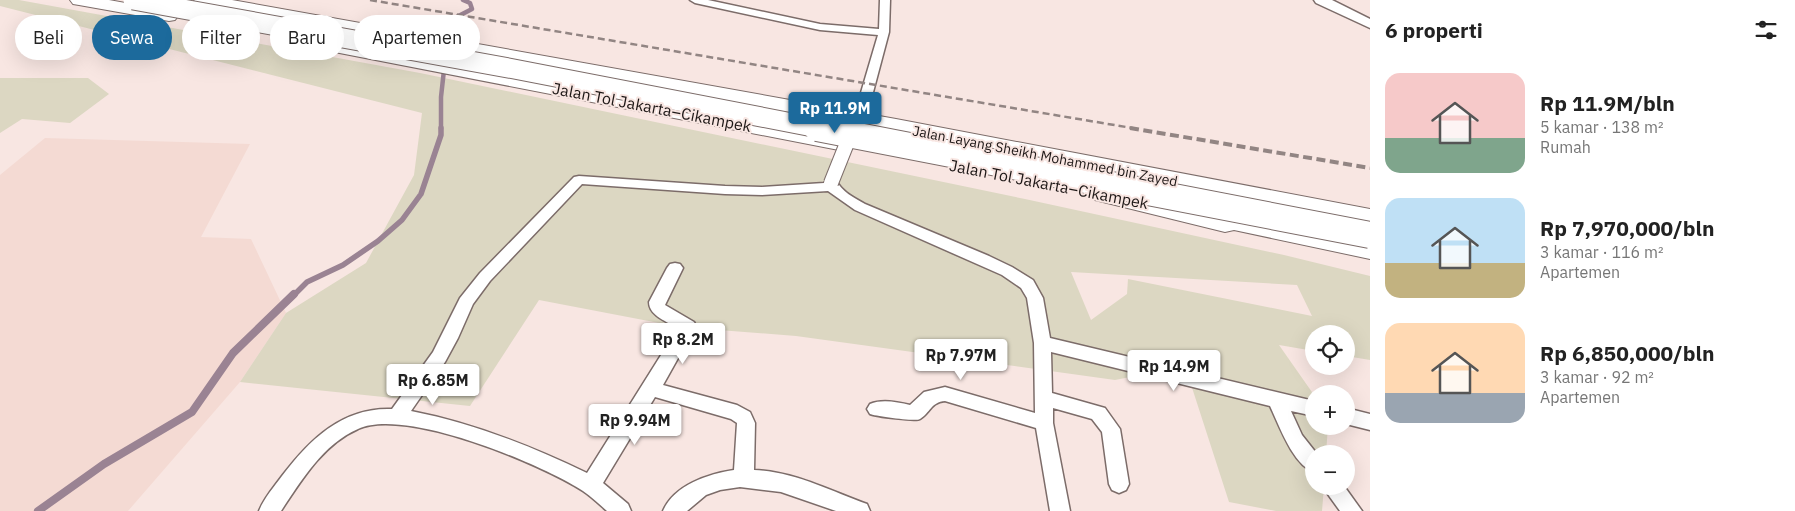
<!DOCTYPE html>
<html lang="id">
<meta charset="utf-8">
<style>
:root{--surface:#fff;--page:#f6f6f6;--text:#222;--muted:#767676;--accent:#1c6a9c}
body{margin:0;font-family:"IBM Plex Sans",sans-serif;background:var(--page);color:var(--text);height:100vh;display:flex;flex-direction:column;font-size:19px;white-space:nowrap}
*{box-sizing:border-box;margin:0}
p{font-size:16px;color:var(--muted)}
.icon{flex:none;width:28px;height:28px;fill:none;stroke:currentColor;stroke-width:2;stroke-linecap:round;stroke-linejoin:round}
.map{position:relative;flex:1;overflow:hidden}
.panel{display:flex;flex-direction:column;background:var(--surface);width:425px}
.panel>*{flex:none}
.guide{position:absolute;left:15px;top:15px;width:475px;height:45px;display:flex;gap:10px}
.controls{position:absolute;left:1305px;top:325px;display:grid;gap:10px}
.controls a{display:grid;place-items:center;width:50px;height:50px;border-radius:50%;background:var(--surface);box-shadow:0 5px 20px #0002;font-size:25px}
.price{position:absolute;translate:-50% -42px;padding:0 11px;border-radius:5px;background:#fff;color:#222;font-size:16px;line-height:32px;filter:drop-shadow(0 1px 2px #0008)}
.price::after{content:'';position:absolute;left:50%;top:30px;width:15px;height:11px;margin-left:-8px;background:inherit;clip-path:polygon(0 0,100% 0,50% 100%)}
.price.on{background:var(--accent);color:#fff}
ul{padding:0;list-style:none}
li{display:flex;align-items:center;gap:15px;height:125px;padding:0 15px}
li span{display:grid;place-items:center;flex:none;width:140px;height:100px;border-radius:15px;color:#555}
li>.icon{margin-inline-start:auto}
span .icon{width:60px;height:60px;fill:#fffc;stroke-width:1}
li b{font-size:21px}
h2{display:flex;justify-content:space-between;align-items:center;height:60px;padding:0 15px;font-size:21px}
.tag{padding:0 18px;border-radius:22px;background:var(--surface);box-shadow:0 5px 20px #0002;font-size:18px;line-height:45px}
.tag.on{background:var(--accent);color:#fff}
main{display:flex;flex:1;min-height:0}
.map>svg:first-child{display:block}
.built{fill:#f4dad3}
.green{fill:#dcd7c2;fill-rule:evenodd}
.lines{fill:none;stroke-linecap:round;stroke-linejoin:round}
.stream-far2{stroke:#9a8393;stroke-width:4.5}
.stream-far1{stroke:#9a8393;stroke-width:5.5}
.stream{stroke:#9a8393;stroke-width:8}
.street-casing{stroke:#7c6c69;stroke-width:3}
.secondary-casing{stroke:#7c6c69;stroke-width:3}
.highway-casing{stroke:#7c6c69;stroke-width:2}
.street{fill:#fff;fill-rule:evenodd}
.secondary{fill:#fff;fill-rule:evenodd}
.highway{fill:#fff;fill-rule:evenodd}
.rail-far1{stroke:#928583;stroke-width:2.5;stroke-dasharray:7 4;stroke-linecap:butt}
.rail{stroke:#928583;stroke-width:4;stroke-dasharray:9 4.5;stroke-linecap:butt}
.street-bridge-far1-casing{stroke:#7c6c69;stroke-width:12;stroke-linecap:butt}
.street-bridge-casing{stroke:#7c6c69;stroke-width:16;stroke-linecap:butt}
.highway-bridge-far1-casing{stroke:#7c6c69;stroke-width:21;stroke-linecap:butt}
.highway-bridge-casing{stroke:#7c6c69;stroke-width:28;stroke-linecap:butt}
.street-bridge-far1{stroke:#fff;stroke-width:11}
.street-bridge{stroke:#fff;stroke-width:14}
.highway-bridge-far1{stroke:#fff;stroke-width:19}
.highway-bridge{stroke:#fff;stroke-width:26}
.labels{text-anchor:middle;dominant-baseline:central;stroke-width:4;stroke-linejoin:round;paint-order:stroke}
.far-street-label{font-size:14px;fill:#1d1716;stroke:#f8e6e2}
.street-label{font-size:16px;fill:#1d1716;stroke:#f8e6e2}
</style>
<main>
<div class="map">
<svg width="1370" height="511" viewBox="0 0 1370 511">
<rect width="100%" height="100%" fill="#f8e6e2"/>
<!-- built -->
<path class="built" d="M45,138L250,144L201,237L251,239L286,313L240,382L128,511H0V175Z"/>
<!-- green -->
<g class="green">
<path d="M0,0H19L420,73L1025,199L1284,255L1370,276V360L1346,356V334H1314V351L1279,345L1314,395V426H1328L1326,454H1314V486H1324L1322,511H1276L1229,502L1185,366L1115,380L796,336L680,327L539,300L470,406L240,382L286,313L366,263L414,175L422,113L0,6ZM1071,272L1297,285L1312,316L1128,279L1127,294L1091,320Z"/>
<path d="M0,78H88L109,94L70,123L22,119L0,133Z"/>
</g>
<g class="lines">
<!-- stream-far2 -->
<g class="stream-far2">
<path d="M446,33L447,22L472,9L470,3L463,0"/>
<path d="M441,129V97L444,70"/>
</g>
<!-- stream-far1 -->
<path class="stream-far1" d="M293,296L307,282L343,265L378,241L402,220L421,194L441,135V128"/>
<!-- stream -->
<path class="stream" d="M38,511L104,464L192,412L233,353L294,294"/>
<!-- street casing -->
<g class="street-casing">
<g id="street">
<path d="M690,0H708L820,24L879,29L880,0H890L889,32L872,96L866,99L860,96L878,35L820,30L695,3Z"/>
<path d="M579,176L725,186L762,187L824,183L826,180H836C842,192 853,197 865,204L989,256L1012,267L1033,280L1043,298L1050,338L1314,401V416L1291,411L1302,435L1317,454H1314V472C1293,465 1279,425 1270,406L1051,352L1052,393L1105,408L1120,429L1129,484L1126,490L1119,493L1112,490L1109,484L1102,432L1092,419L1053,408V423L1070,511H1050L1036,428L945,401C931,402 930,413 920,419C917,422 875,416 870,414L867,409L870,404C882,399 897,402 910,405L924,392L945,387L1035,413L1034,343L1027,298L1021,288L1002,275L855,210L828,191L762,195L725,194L582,184L490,281L473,304L458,338L445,362L411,411C473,423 531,446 587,473L678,328C668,322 649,316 649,302L667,268L670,264L675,263L680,264L683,268L665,305L694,322L696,326L663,385L737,405L750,412L755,423L754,470C793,471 831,491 867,504L870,511H836L781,492L740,487L720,490L706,495L687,511H663C674,485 708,474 734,470L737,423L731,419L655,397L603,483L628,504L631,511H607C599,504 592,497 583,491C541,464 405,407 358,429C323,444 301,481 281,511H259C264,498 274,487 282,476C310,439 343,407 392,409L433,352L460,298L480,273L574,177Z"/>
<path d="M1346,408L1370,414V430L1346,424Z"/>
<path d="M1322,486H1344L1362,511H1340Z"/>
</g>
</g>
<!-- secondary casing -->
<g class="secondary-casing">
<path id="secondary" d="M1314,0H1332L1370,19V28L1316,3Z"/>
</g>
<!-- highway casing -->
<g class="highway-casing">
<g id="highway">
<path d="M70,0H109L169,11L175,12L178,16L175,20L169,21L79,5L73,4Z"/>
<path d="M194,0H232L896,119L1370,209V225L896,133L203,5L197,4Z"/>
<path d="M295,33L844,137L852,139L856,144L852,149L844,151L288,43L286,39L288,35Z"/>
<path d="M1104,187L1200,210L1207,208L1370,241V259L1234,230L1225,232L1095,200L1091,195L1095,190Z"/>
</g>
</g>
<!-- street -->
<use href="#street" class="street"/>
<!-- secondary -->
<use href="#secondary" class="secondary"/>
<!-- highway -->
<use href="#highway" class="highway"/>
<!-- rail-far1 -->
<path class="rail-far1" d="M370,0L1138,129"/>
<!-- rail -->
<path class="rail" d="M1130,128L1370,168"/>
<!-- street-bridge-far1 casing -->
<g class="street-bridge-far1-casing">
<path id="street-bridge-far1" d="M853,129L866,96"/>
</g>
<!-- street-bridge casing -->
<g class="street-bridge-casing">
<path id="street-bridge" d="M831,183L853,128"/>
</g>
<!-- highway-bridge-far1 casing -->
<g class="highway-bridge-far1-casing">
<path id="highway-bridge-far1" d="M133,0L514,69L823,129"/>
</g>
<!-- highway-bridge casing -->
<g class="highway-bridge-casing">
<path id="highway-bridge" d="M817,128L1370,235"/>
</g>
<!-- street-bridge-far1 -->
<use href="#street-bridge-far1" class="street-bridge-far1"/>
<!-- street-bridge -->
<use href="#street-bridge" class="street-bridge"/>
<!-- highway-bridge-far1 -->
<use href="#highway-bridge-far1" class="highway-bridge-far1"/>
<!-- highway-bridge -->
<use href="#highway-bridge" class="highway-bridge"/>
</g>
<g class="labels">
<!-- far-street labels -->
<g class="far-street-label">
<text transform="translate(1045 156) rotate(11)">Jalan Layang Sheikh Mohammed bin Zayed</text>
</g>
<!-- street labels -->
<g class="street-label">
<text transform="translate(652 107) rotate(11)">Jalan Tol Jakarta–Cikampek</text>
<text transform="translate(1049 184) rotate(11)">Jalan Tol Jakarta–Cikampek</text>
</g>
</g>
</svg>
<div class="controls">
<a><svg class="icon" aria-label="locate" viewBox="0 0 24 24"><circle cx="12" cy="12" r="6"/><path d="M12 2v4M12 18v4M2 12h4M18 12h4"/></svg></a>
<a>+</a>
<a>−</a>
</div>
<b class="price on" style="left:835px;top:134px">Rp 11.9M</b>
<b class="price" style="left:683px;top:365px">Rp 8.2M</b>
<b class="price" style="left:961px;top:381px">Rp 7.97M</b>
<b class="price" style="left:1174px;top:392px">Rp 14.9M</b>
<b class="price" style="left:433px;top:406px">Rp 6.85M</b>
<b class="price" style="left:635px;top:446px">Rp 9.94M</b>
<div class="guide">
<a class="tag">Beli</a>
<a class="tag on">Sewa</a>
<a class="tag">Filter</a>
<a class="tag">Baru</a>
<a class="tag">Apartemen</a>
</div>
</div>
<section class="panel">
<h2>6 properti<svg class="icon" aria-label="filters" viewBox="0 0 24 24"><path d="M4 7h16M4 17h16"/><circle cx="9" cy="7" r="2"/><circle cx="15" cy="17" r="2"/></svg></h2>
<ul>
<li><span style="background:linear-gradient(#f6c9c9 65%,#7fa58c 0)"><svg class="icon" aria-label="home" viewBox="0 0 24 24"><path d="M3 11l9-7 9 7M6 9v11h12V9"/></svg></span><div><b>Rp 11.9M/bln</b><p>5 kamar · 138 m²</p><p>Rumah</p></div></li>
<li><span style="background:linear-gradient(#bfe0f5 65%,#c2b280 0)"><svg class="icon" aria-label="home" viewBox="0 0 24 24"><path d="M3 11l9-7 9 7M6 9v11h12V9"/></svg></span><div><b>Rp 7,970,000/bln</b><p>3 kamar · 116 m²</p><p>Apartemen</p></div></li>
<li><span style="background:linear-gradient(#ffd9b3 70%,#9aa5b1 0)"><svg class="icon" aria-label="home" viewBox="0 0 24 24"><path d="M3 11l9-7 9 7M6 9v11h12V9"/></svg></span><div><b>Rp 6,850,000/bln</b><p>3 kamar · 92 m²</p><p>Apartemen</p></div></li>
</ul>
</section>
</main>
